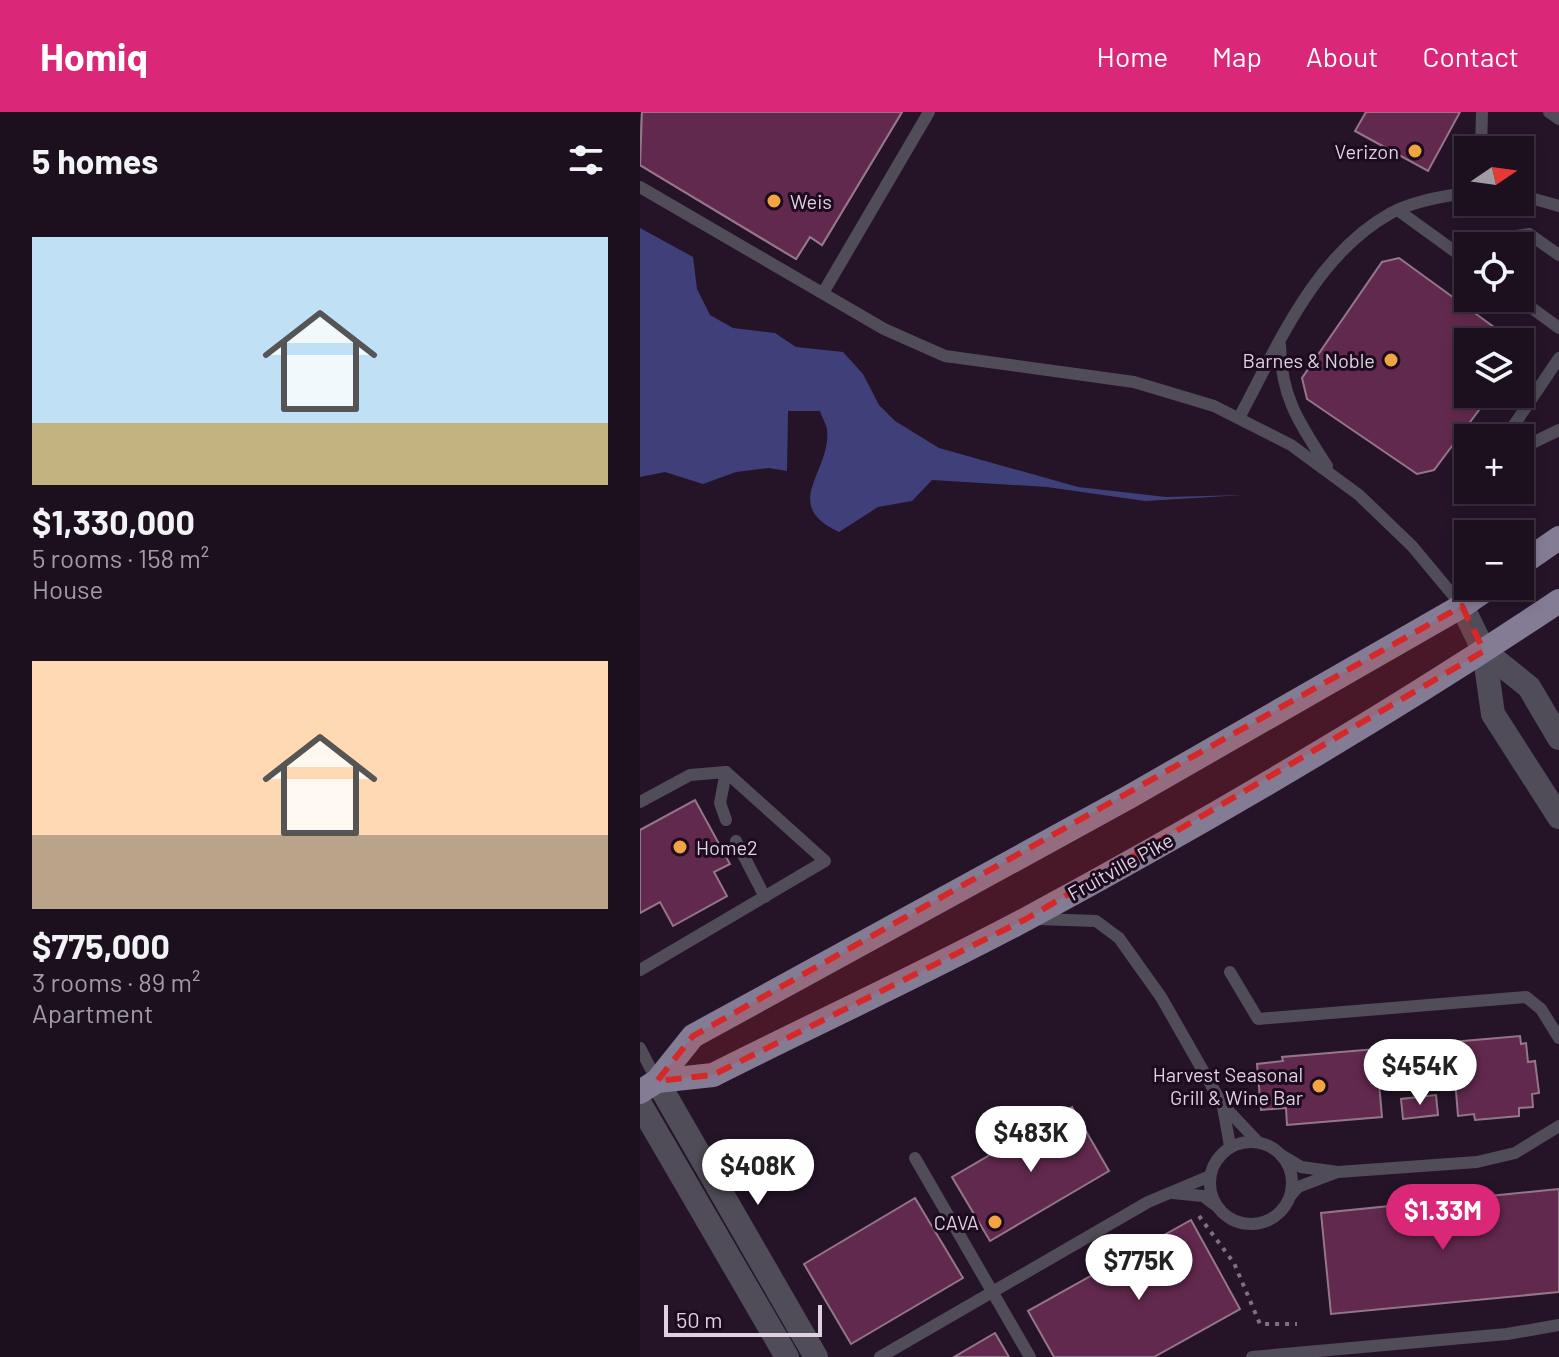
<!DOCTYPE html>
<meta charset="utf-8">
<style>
:root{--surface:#1c0f1e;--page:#251827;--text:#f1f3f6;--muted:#a09ca4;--line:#3a2f3c;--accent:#db2777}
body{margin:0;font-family:Barlow,sans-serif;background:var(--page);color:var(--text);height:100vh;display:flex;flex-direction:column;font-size:30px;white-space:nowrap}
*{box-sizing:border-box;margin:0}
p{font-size:26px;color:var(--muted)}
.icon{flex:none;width:44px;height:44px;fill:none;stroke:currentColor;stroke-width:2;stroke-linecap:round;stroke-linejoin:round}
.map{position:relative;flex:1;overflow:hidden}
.drawer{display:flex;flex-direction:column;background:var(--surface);width:640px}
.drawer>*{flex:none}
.needle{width:52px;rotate:77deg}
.fabs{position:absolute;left:814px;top:24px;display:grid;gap:16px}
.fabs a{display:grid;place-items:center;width:80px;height:80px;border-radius:0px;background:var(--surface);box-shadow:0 4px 12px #0003,0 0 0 2px var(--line);font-size:40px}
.scale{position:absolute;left:24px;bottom:20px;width:158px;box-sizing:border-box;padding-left:8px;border:4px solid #dfd2e0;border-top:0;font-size:22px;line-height:28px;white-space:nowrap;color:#dfd2e0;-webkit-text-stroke:6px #1c0b1e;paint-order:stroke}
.price{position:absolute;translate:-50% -68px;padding:0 18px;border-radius:28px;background:#fff;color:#222;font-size:26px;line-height:52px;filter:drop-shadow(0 2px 4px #0008)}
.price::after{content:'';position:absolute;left:50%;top:48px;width:24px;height:18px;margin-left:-12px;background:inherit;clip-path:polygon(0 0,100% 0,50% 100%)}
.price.on{background:var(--accent);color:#fff}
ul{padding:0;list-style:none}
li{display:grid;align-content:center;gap:16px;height:424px;padding:0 32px}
li span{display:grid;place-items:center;height:248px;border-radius:0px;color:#555}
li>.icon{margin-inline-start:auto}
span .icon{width:144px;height:144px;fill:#fffc;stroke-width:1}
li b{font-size:34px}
h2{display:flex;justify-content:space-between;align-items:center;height:96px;padding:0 32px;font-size:34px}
header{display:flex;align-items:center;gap:48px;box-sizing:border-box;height:112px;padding:0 40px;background:var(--accent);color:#fff}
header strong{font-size:38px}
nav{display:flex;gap:44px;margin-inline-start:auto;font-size:28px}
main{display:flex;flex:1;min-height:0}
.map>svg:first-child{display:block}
.water{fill:#3f407a}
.building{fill:#62294e;stroke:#957688;stroke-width:2}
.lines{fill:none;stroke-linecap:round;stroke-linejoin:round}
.path{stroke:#807182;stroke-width:4;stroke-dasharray:4 6;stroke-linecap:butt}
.lane{stroke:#504c58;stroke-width:12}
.street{stroke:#504c58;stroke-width:24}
.primary{stroke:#847c95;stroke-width:24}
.marked{fill:#d62828;fill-opacity:0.2;stroke:#d62828;stroke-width:6;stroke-dasharray:16 10;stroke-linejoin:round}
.poi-dot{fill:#f3a442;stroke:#1c0b1e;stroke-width:3}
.labels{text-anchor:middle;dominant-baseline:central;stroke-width:6;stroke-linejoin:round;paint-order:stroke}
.poi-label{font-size:20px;fill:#dfd2e0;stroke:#1c0b1e;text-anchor:end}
.street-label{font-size:20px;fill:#dfd2e0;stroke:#1c0b1e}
</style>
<header>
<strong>Homiq</strong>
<nav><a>Home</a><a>Map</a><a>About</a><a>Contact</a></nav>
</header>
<main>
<section class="drawer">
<h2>5 homes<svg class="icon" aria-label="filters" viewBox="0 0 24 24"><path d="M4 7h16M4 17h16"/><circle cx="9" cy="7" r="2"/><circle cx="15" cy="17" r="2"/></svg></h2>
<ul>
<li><span style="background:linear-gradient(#bfe0f5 75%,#c2b280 0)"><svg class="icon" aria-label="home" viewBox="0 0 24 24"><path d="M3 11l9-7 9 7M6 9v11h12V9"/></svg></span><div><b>$1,330,000</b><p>5 rooms · 158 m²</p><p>House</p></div></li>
<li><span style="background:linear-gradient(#ffd9b3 70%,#b9a48a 0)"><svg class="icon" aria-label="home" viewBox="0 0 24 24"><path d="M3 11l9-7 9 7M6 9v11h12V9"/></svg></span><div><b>$775,000</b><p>3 rooms · 89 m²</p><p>Apartment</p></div></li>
</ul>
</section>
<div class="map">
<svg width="919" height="1245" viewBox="0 0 919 1245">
<rect width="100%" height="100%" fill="#251428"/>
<!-- water -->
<path class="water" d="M0,116L53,145L57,177L70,203L93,216L135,221L156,235L203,240L223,262L239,293L255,309L299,336L438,375L526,385L604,383L505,389L407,375L292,368L272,389L238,395L199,420C139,392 192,360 187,317C186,312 182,305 180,299H148L147,359L129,356L96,360L63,372L25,360L0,365Z"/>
<!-- building -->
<g class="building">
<path d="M2,0H262L182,133L170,125L156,147L0,53Z"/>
<path d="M2,0H262L182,133L170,125L156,147L0,53Z"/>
<path d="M726,0H820L788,59L715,19Z"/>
<path d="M759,146L858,218L867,230H828V282H851L794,358L777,362L667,287L662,266L742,150Z"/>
<path d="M55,688L90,752L74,760L87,784L33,814L20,790L0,801V718Z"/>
<path d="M880,924L881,932L886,931L888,950L895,949L899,981L892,982L893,995L879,996V1004L835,1008L834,1002L818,1004L812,930Z"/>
<path d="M736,937L742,1005L647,1013L646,996L621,998L617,952L643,949L642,945Z"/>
<path d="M796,983L798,1003L763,1007L761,987Z"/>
<path d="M432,995L469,1059L350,1129L312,1065Z"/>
<path d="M919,1077V1180L691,1202L681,1101Z"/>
<path d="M275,1086L323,1166L211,1232L164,1152Z"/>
<path d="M551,1108L600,1197L514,1245H414L388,1199Z"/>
<path d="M355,1221L369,1245H314Z"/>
</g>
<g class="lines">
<!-- path -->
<path class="path" d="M559,1104L594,1151L620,1212H657"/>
<!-- lane -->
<g class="lane">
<path d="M909,0L919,7"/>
<path d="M841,38L842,0"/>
<path d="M0,75L244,217L305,244L494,270L574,294L651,333L719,383L772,434L822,494"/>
<path d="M880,83L919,94"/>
<path d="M759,99L828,149"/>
<path d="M861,134L869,125L889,122L919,143"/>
<path d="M183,181L289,0"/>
<path d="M878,186L919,216"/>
<path d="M640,233C641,285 659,311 687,354"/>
<path d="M919,246L874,313L877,324L888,333L919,318"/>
<path d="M599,306C638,233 675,143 751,101C774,89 802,84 828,81"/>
<path d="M86,660L80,691L86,708"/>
<path d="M0,690L50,663L86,660L185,749L0,858"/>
<path d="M96,729L125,785"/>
<path d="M398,807L456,809L479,826L521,885L582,992L617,1029"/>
<path d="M590,860L618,907L886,885L901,897L919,926"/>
<path d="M0,936L17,969"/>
<path d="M583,995L590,1034"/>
<circle cx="611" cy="1071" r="41"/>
<path d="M641,1043L661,1055L698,1060L837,1050L875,1041L919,1014"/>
<path d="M275,1046L390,1245"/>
<path d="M533,1081L563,1084L575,1093"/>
<path d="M651,1083L658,1075L695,1061"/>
<path d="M240,1245L508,1090L570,1064"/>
<path d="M612,1245L867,1222L919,1213"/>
</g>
<!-- street -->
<g class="street">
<path d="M822,494L844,539L853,602L919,705"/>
<path d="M844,539L889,575L919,626"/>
<path d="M17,969L176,1245"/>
<path d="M0,992L147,1245"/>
</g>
<!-- primary -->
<g class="primary">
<path d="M880,453L919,426"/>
<path d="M17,969L73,963C178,910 285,861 388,806C569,708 749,603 919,489"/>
<path d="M0,980L17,969L53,924L489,685L822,494L851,474"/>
</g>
</g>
<!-- marked area -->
<path class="marked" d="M822,494L844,539L386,807L73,963L17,969L53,924Z"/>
<!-- markers -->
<g class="poi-dot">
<circle cx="775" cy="39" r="8"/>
<circle cx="134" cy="89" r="8"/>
<circle cx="751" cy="248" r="8"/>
<circle cx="40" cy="735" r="8"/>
<circle cx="679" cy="974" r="8"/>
<circle cx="355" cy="1110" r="8"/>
</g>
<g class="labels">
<!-- poi labels -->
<g class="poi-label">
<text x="759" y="39">Verizon</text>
<text x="150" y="89" text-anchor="start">Weis</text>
<text x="735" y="248">Barnes &amp; Noble</text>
<text x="56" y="735" text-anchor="start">Home2</text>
<text x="663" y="962">Harvest Seasonal<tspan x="663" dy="23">Grill &amp; Wine Bar</tspan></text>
<text x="339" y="1110">CAVA</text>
</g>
<!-- street labels -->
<g class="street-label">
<text transform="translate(480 754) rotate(-29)">Fruitville Pike</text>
</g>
</g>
</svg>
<div class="fabs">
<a><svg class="needle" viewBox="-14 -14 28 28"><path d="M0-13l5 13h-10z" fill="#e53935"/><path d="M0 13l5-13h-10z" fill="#a09ca4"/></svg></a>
<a><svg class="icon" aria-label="locate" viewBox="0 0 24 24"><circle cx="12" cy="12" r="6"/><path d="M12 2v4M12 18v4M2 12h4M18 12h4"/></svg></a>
<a><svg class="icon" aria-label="layers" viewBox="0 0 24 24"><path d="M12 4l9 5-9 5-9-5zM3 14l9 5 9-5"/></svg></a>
<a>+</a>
<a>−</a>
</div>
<div class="scale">50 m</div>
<b class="price" style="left:780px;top:995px">$454K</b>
<b class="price" style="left:391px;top:1062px">$483K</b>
<b class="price" style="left:118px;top:1095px">$408K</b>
<b class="price on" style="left:803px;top:1140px">$1.33M</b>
<b class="price" style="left:499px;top:1190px">$775K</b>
</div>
</main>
